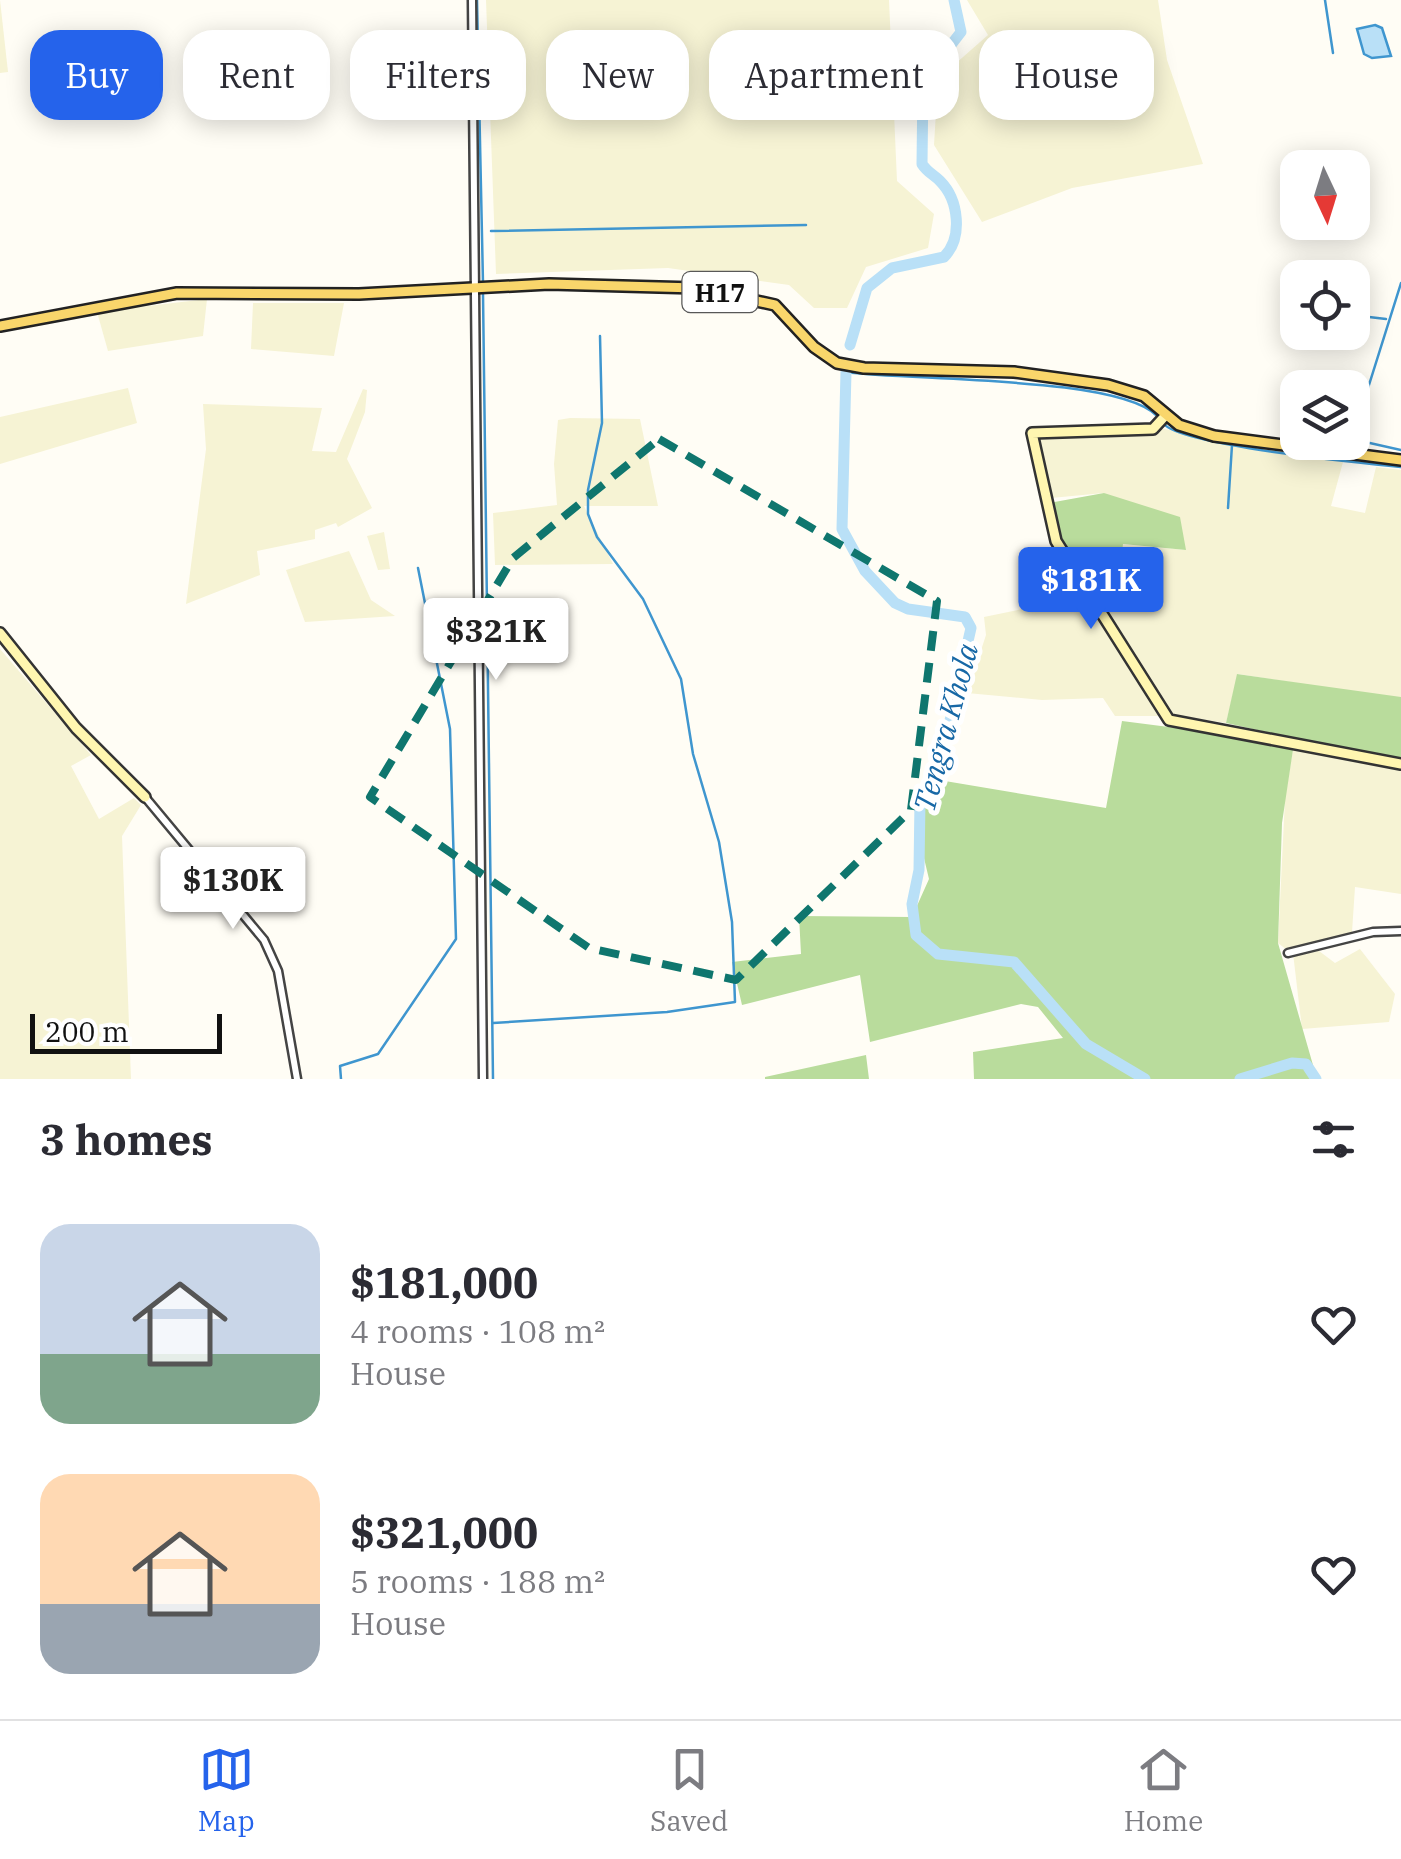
<!DOCTYPE html>
<meta charset="utf-8">
<style>
:root{--surface:#fff;--page:#f2f2f3;--text:#2b2b33;--muted:#7c7c81;--line:#e1e1e2;--accent:#2563eb}
body{margin:0;font-family:"IBM Plex Serif",serif;background:var(--page);color:var(--text);height:100vh;display:flex;flex-direction:column;font-size:38px;white-space:nowrap}
*{box-sizing:border-box;margin:0}
p{font-size:32px;color:var(--muted)}
.icon{flex:none;width:55px;height:55px;fill:none;stroke:currentColor;stroke-width:2;stroke-linecap:round;stroke-linejoin:round}
.map{position:relative;height:1079px;overflow:hidden}
.drawer{display:flex;flex-direction:column;background:var(--surface);flex:1}
.drawer>*{flex:none}
.guide{position:absolute;left:30px;top:30px;width:1342px;height:90px;display:flex;gap:20px}
.needle{width:65px;rotate:176deg}
.fabs{position:absolute;left:1280px;top:150px;display:grid;gap:20px}
.fabs a{display:grid;place-items:center;width:90px;height:90px;border-radius:20px;background:var(--surface);box-shadow:0 5px 25px #0003;font-size:50px}
.scale{position:absolute;left:30px;bottom:25px;width:192px;box-sizing:border-box;padding-left:10px;border:5px solid #111;border-top:0;font-size:28px;line-height:35px;white-space:nowrap;color:#111;-webkit-text-stroke:8px #fff;paint-order:stroke}
.price{position:absolute;translate:-50% -85px;padding:0 22px;border-radius:10px;background:#fff;color:#222;font-size:32px;line-height:65px;filter:drop-shadow(0 2px 5px #0008)}
.price::after{content:'';position:absolute;left:50%;top:60px;width:30px;height:22px;margin-left:-15px;background:inherit;clip-path:polygon(0 0,100% 0,50% 100%)}
.price.selected{background:var(--accent);color:#fff}
ul{padding:0;list-style:none}
li{display:flex;align-items:center;gap:30px;height:250px;padding:0 40px}
li span{display:grid;place-items:center;flex:none;width:280px;height:200px;border-radius:30px;color:#555}
li>.icon{margin-inline-start:auto}
span .icon{width:120px;height:120px;fill:#fffc;stroke-width:1}
li b{font-size:42px}
h2{display:flex;justify-content:space-between;align-items:center;height:120px;padding:0 40px;font-size:42px}
.tag{padding:0 35px;border-radius:30px;background:var(--surface);box-shadow:0 5px 25px #0003;font-size:35px;line-height:90px}
.tag.selected{background:var(--accent);color:#fff}
.tabs{display:flex;justify-content:space-around;align-items:center;height:140px;border-top:2px solid var(--line);background:var(--surface);font-size:28px;color:var(--muted)}
.tabs a{display:grid;justify-items:center;gap:5px}
.tabs .selected{color:var(--accent)}
.map>svg:first-child{display:block}
.farmland{fill:#f6f3d4}
.forest{fill:#b9dc9c}
.water{fill:#b9e0f7;stroke:#3f96cf;stroke-width:2.5}
.lines{fill:none;stroke-linecap:round;stroke-linejoin:round}
.stream{stroke:#3f96cf;stroke-width:2.5}
.river{stroke:#b9e0f7;stroke-width:11}
.street-casing{stroke:#444;stroke-width:11}
.secondary-casing{stroke:#333;stroke-width:14}
.primary-casing{stroke:#222;stroke-width:14}
.street{stroke:#fff;stroke-width:6}
.secondary{stroke:#fff6b0;stroke-width:9}
.primary{stroke:#f9d66b;stroke-width:9}
.marked{fill:none;stroke:#0f766e;stroke-width:8;stroke-dasharray:20 12;stroke-linejoin:round}
.labels{text-anchor:middle;dominant-baseline:central;stroke-width:10;stroke-linejoin:round;paint-order:stroke}
.shield{fill:#fff;stroke:#585858;stroke-width:2.5}
.shield-label{font-size:25px;font-weight:bold;fill:#111}
.water-label{font-size:30px;font-style:italic;fill:#1768a6;stroke:#fff}
</style>
<div class="map">
<svg width="1401" height="1079" viewBox="0 0 1401 1079">
<rect width="100%" height="100%" fill="#fffdf5"/>
<!-- farmland -->
<g class="farmland">
<path d="M0,0L8,72L0,73Z"/>
<path d="M486,0H889L897,181L934,214L928,248L866,267L847,308H814L789,285L668,268L496,274Z"/>
<path d="M967,0H1158L1167,60L1203,164L1072,188L982,222L934,145L938,79L988,35Z"/>
<path d="M207,299L203,336L108,351L97,312Z"/>
<path d="M253,303H344L334,356L251,349Z"/>
<path d="M128,388L137,423L0,464V417Z"/>
<path d="M363,389L367,390L365,412L347,459L372,508L338,527L336,523L315,530V539L257,551L260,575L186,604L206,449L203,404L322,408L312,451L336,452Z"/>
<path d="M570,418L640,419L658,506H584L613,564L495,565L493,513L557,505L554,464L558,420Z"/>
<path d="M1153,427L1343,462L1331,506L1365,513L1376,467L1401,470V699L1238,674L1226,723L1172,715L1100,611L1160,716H1115L1103,698L1042,700L967,693L986,635L984,617L1090,595L1117,585L1122,544L1186,550L1104,493L1051,498L1034,431Z"/>
<path d="M384,532L390,569L378,570L367,536Z"/>
<path d="M349,551L371,600L395,616L305,622L286,570Z"/>
<path d="M0,649L91,755L71,766L99,819L134,798L141,805L122,836L131,1079H0Z"/>
<path d="M1294,743L1401,761V894L1355,887L1352,932L1287,950L1278,943L1285,799Z"/>
<path d="M1315,948L1335,963L1360,949L1395,994L1389,1022L1302,1029L1293,953Z"/>
</g>
<!-- forest -->
<g class="forest">
<path d="M1104,493L1180,517L1186,550L1123,544C1119,572 1122,590 1090,595L1056,541L1049,503Z"/>
<path d="M1237,674L1401,697V762L1226,723Z"/>
<path d="M1122,721L1294,743L1282,823L1278,943L1317,1079H974L973,1052L1063,1038L1038,1007L1021,1004L870,1042L860,975L742,1005L732,962L801,954L799,916L912,917L929,879L918,833L933,779L1106,808Z"/>
<path d="M866,1055L869,1079H765V1077Z"/>
</g>
<!-- water -->
<path class="water" d="M1375,25L1382,28L1391,56L1372,58L1364,54L1357,29Z"/>
<g class="lines">
<!-- stream -->
<g class="stream">
<path d="M477,0L483,283"/>
<path d="M1325,0L1333,53"/>
<path d="M491,231L806,225"/>
<path d="M1401,283L1352,439L1401,450"/>
<path d="M483,294L493,1079"/>
<path d="M1352,315L1386,319"/>
<path d="M1289,317L1298,316"/>
<path d="M846,372C910,381 1119,376 1157,416"/>
<path d="M1164,424C1183,446 1362,463 1401,467"/>
<path d="M1228,508L1232,445"/>
<path d="M493,1023L667,1012L735,1002L732,922L719,842L693,754L681,679L643,599L597,537L588,514V490L602,423L600,336"/>
<path d="M341,1079L340,1066L378,1054L456,939L450,729L418,568"/>
</g>
<!-- river -->
<g class="river">
<path d="M850,345L867,288L892,268L944,257C963,238 959,200 940,181C934,175 927,172 922,164L923,81L961,32L954,0"/>
<path d="M846,372L842,529L865,571L895,603L908,609L965,617L971,628L939,769L920,800L919,870L912,904L916,935L938,954L1014,962L1086,1044L1145,1079"/>
<path d="M1240,1079L1292,1063L1306,1064L1316,1079"/>
</g>
<!-- street casing -->
<g class="street-casing">
<g id="street">
<path d="M472,0L483,1079"/>
<path d="M145,797L264,940L278,971L297,1079"/>
<path d="M1288,953L1373,932L1401,931"/>
</g>
</g>
<!-- secondary casing -->
<g class="secondary-casing">
<g id="secondary">
<path d="M1165,416L1153,429L1032,433L1056,541L1169,720L1401,764"/>
<path d="M0,633L76,728L145,797"/>
</g>
</g>
<!-- primary casing -->
<g class="primary-casing">
<path id="primary" d="M0,326L177,293L359,294L549,284L696,288L775,305L814,347L837,363L864,368L1014,372L1108,385L1144,396L1179,425L1214,436L1401,460"/>
</g>
<!-- street -->
<use href="#street" class="street"/>
<!-- secondary -->
<use href="#secondary" class="secondary"/>
<!-- primary -->
<use href="#primary" class="primary"/>
</g>
<!-- marked area -->
<path class="marked" d="M659,439L937,601L911,810L736,980L589,948L370,797L513,558Z"/>
<g class="labels">
<!-- shield labels -->
<rect class="shield" x="682.5" y="272" width="75" height="40" rx="8"/>
<g class="shield-label">
<text x="720" y="292">H17</text>
</g>
<!-- water labels -->
<g class="water-label">
<text transform="translate(945 727) rotate(-75)">Tengra Khola</text>
</g>
</g>
</svg>
<div class="fabs">
<a><svg class="needle" viewBox="-14 -14 28 28"><path d="M0-13l5 13h-10z" fill="#e53935"/><path d="M0 13l5-13h-10z" fill="#7c7c81"/></svg></a>
<a><svg class="icon" aria-label="locate" viewBox="0 0 24 24"><circle cx="12" cy="12" r="6"/><path d="M12 2v4M12 18v4M2 12h4M18 12h4"/></svg></a>
<a><svg class="icon" aria-label="layers" viewBox="0 0 24 24"><path d="M12 4l9 5-9 5-9-5zM3 14l9 5 9-5"/></svg></a>
</div>
<div class="scale">200 m</div>
<b class="price selected" style="left:1091px;top:632px">$181K</b>
<b class="price" style="left:496px;top:683px">$321K</b>
<b class="price" style="left:233px;top:932px">$130K</b>
<div class="guide">
<a class="tag selected">Buy</a>
<a class="tag">Rent</a>
<a class="tag">Filters</a>
<a class="tag">New</a>
<a class="tag">Apartment</a>
<a class="tag">House</a>
</div>
</div>
<section class="drawer">
<h2>3 homes<svg class="icon" aria-label="filters" viewBox="0 0 24 24"><path d="M4 7h16M4 17h16"/><circle cx="9" cy="7" r="2"/><circle cx="15" cy="17" r="2"/></svg></h2>
<ul>
<li><span style="background:linear-gradient(#c9d6e8 65%,#7fa58c 0)"><svg class="icon" aria-label="home" viewBox="0 0 24 24"><path d="M3 11l9-7 9 7M6 9v11h12V9"/></svg></span><div><b>$181,000</b><p>4 rooms · 108 m²</p><p>House</p></div><svg class="icon" aria-label="heart" viewBox="0 0 24 24"><path d="M12 20l-8-8c-3-5 5-10 8-4 3-6 11-1 8 4z"/></svg></li>
<li><span style="background:linear-gradient(#ffd9b3 65%,#9aa5b1 0)"><svg class="icon" aria-label="home" viewBox="0 0 24 24"><path d="M3 11l9-7 9 7M6 9v11h12V9"/></svg></span><div><b>$321,000</b><p>5 rooms · 188 m²</p><p>House</p></div><svg class="icon" aria-label="heart" viewBox="0 0 24 24"><path d="M12 20l-8-8c-3-5 5-10 8-4 3-6 11-1 8 4z"/></svg></li>
</ul>
</section>
<nav class="tabs">
<a class="selected"><svg class="icon" aria-label="map" viewBox="0 0 24 24"><path d="M3 6l6-2 6 2 6-2v14l-6 2-6-2-6 2zM9 4v14M15 6v14"/></svg>Map</a>
<a><svg class="icon" aria-label="saved" viewBox="0 0 24 24"><path d="M7 4h10v16l-5-4-5 4z"/></svg>Saved</a>
<a><svg class="icon" aria-label="home" viewBox="0 0 24 24"><path d="M3 11l9-7 9 7M6 9v11h12V9"/></svg>Home</a>
</nav>
